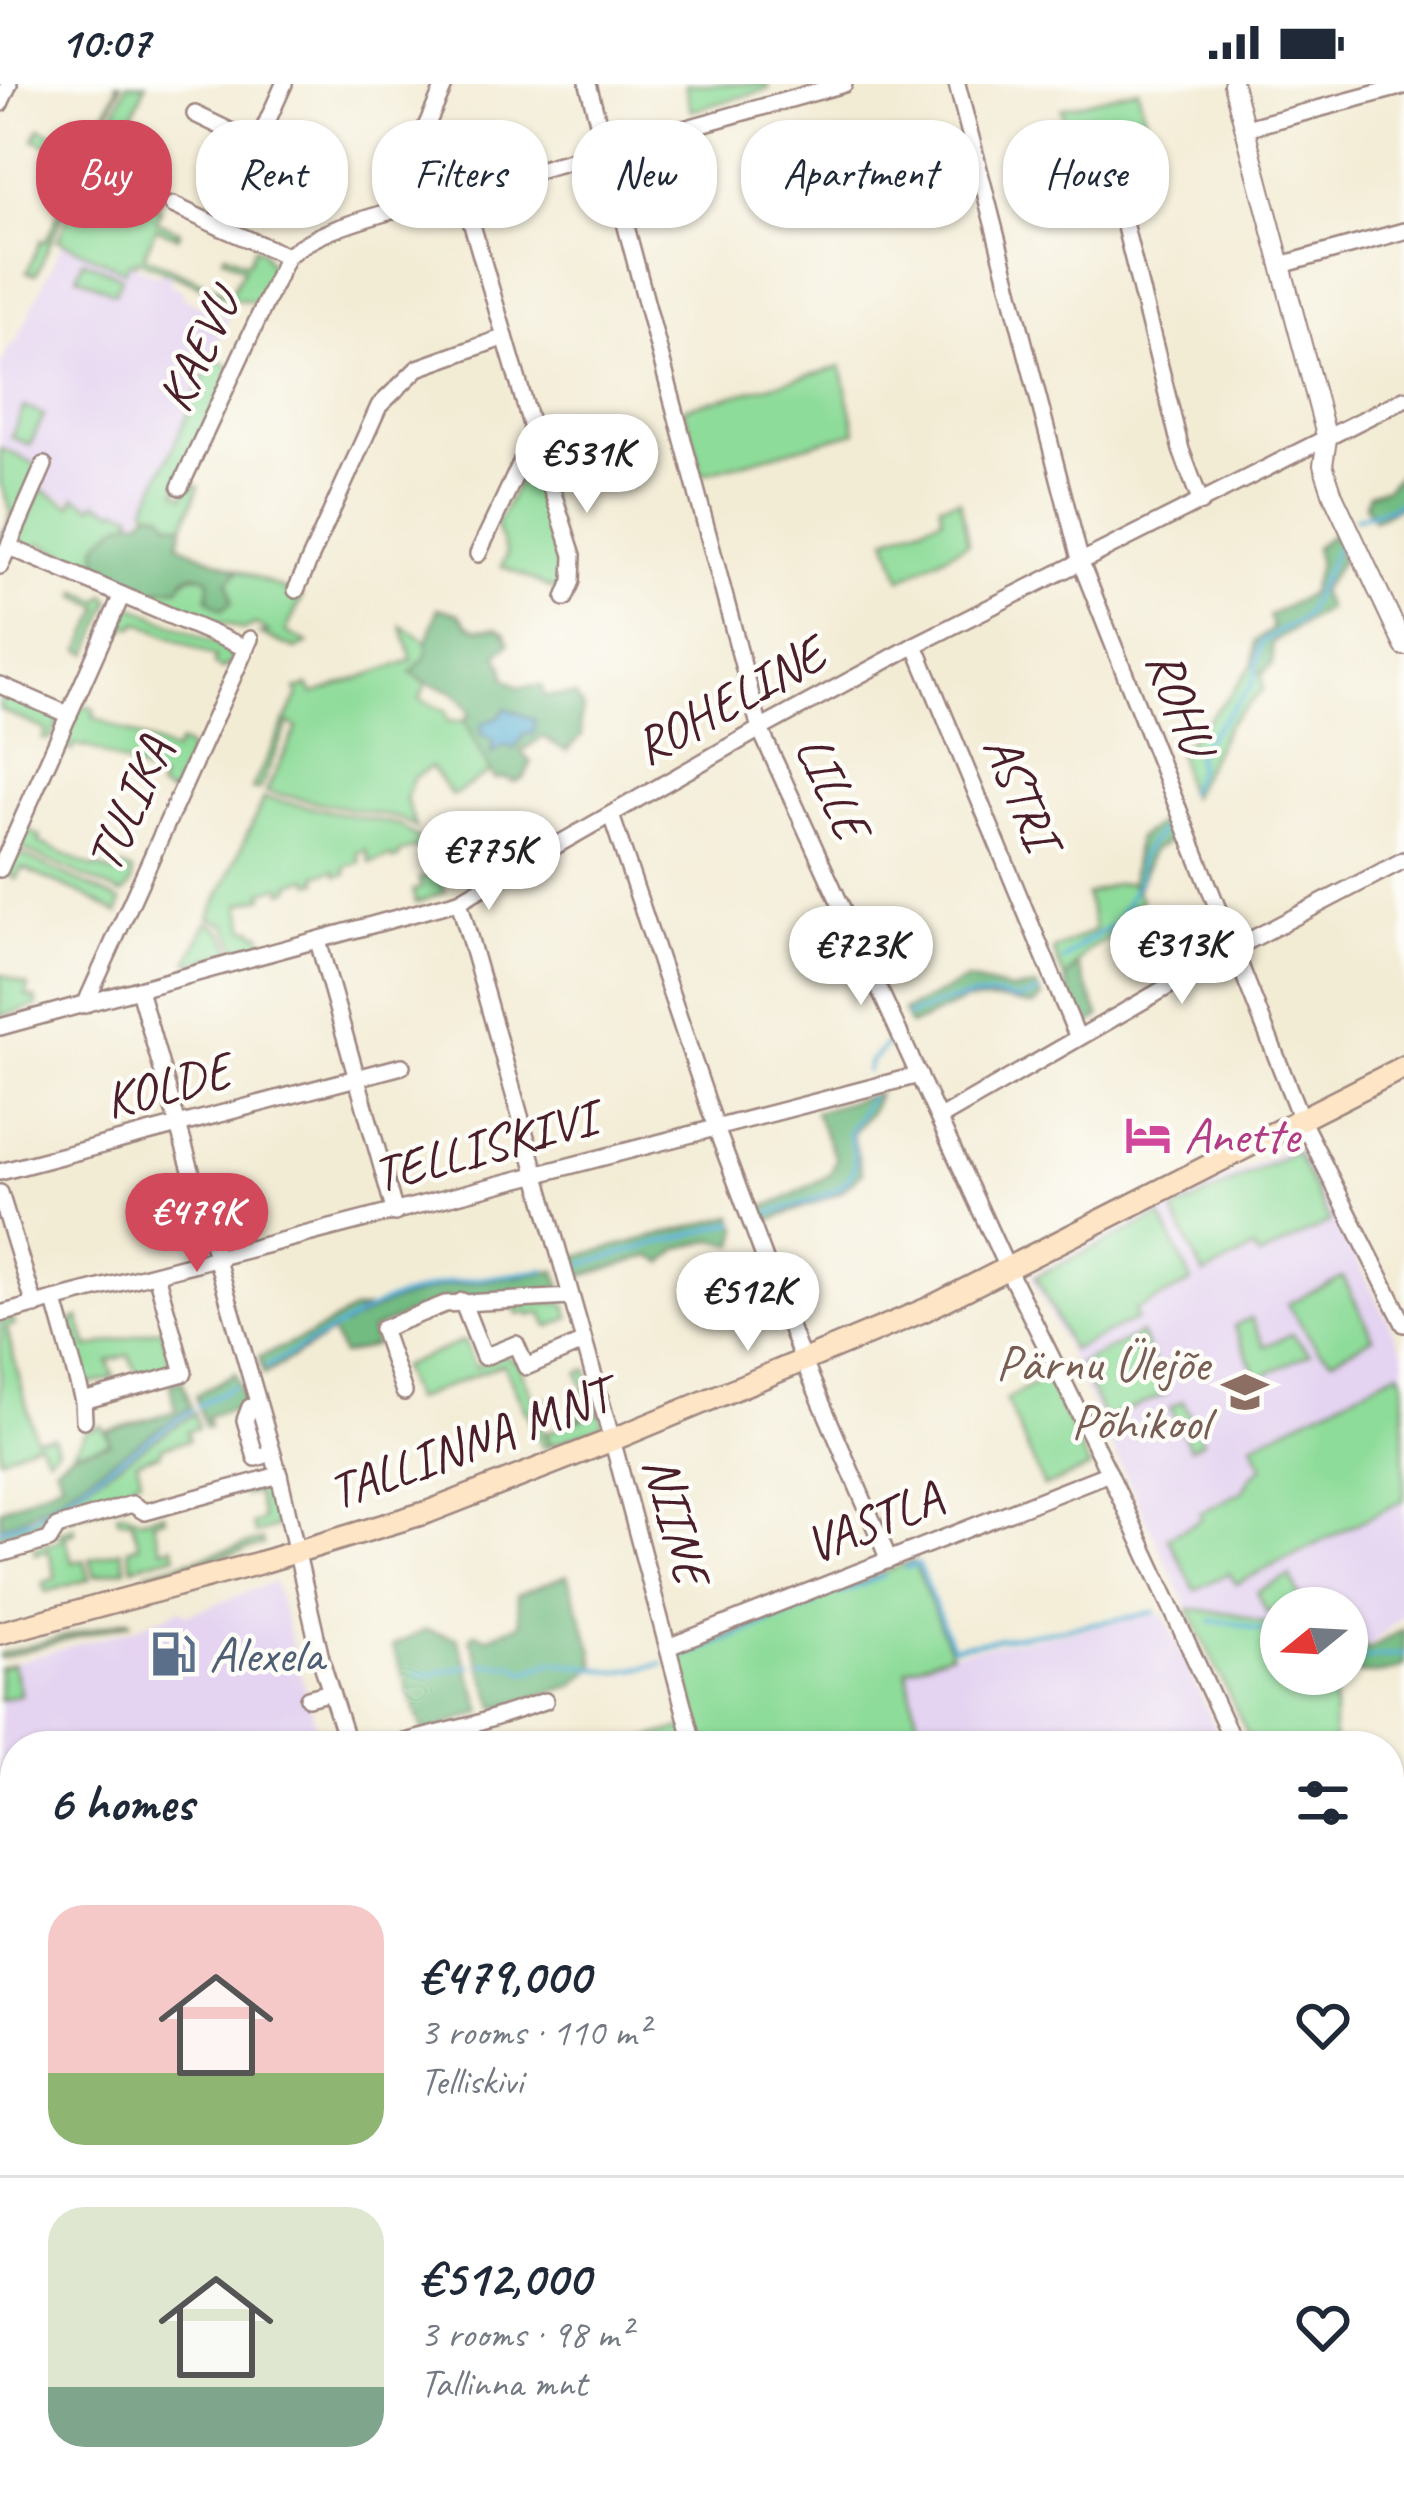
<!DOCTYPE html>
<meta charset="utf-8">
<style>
:root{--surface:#fff;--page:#f6f6f7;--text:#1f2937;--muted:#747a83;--line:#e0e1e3;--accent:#d1495b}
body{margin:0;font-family:Caveat,sans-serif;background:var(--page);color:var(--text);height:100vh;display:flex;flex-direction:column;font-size:45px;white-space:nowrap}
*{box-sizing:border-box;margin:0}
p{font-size:39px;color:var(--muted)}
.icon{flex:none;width:66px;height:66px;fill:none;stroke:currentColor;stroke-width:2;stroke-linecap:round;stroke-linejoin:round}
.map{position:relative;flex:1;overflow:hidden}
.side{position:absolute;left:0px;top:1647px;width:1404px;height:768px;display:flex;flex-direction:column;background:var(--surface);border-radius:48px 48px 0 0;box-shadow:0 3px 9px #0004}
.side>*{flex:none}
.hud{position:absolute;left:36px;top:36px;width:1332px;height:108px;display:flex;gap:24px}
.needle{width:78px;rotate:252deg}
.fabs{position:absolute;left:1260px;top:1503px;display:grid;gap:24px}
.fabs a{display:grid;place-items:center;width:108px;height:108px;border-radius:50%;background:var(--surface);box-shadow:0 3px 9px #0004;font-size:60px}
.price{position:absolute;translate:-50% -102px;padding:0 27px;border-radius:42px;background:#fff;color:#222;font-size:39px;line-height:78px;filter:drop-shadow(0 3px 6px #0008)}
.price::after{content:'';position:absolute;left:50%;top:72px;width:36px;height:27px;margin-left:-18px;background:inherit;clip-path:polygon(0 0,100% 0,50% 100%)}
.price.current{background:var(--accent);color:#fff}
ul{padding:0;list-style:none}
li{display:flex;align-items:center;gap:36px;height:300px;padding:0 48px}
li+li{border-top:3px solid var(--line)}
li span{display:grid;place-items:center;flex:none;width:336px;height:240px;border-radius:36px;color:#555}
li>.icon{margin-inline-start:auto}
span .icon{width:144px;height:144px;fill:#fffc;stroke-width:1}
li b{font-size:51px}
h2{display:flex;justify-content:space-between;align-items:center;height:144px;padding:0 48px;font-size:51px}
.tag{padding:0 42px;border-radius:48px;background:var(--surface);box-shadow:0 3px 9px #0004;font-size:42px;line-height:108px}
.tag.current{background:var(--accent);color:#fff}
.status{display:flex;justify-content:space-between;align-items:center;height:84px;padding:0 60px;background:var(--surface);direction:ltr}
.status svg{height:33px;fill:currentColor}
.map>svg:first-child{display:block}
.built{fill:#e4d3f1}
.industrial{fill:#c6c0d9}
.green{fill:#8edc9a;stroke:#6c7e62;stroke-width:3}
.forest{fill:#72bc82;stroke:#5e6e56;stroke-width:3}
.water{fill:#58b0d5;stroke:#516880;stroke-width:3}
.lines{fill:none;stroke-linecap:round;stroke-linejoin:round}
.stream{stroke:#58b0d5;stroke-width:4.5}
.minor-casing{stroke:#9e8680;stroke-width:20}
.tertiary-casing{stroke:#9e8680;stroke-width:22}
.secondary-casing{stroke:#9e8680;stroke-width:26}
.minor{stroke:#fff;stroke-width:15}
.tertiary{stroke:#fff;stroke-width:18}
.secondary{stroke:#fde5c5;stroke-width:21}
.labels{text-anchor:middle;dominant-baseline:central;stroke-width:9;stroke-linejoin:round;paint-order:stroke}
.street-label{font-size:51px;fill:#4a1f2b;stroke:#fdfcf7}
.hotel-label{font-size:51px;fill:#b23c85;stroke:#fdfcf7;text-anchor:start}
.education-label{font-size:51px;fill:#785e54;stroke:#fdfcf7;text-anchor:end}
.service-label{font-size:51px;fill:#4e5e75;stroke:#fdfcf7;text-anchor:start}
</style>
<div class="status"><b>10:07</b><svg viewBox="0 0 49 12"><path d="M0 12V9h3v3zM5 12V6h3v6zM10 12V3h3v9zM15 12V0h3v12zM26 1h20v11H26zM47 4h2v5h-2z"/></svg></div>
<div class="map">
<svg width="1404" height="2415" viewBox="0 0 1404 2415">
<rect width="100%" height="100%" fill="#fdfcf7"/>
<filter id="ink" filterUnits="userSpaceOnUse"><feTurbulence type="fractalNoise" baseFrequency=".00833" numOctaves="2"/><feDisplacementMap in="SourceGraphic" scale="24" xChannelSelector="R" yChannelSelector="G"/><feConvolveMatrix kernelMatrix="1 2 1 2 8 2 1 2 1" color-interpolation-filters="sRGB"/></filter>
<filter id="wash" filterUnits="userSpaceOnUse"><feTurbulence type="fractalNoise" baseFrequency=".004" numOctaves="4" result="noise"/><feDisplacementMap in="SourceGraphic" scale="48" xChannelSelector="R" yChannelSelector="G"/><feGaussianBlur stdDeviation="2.7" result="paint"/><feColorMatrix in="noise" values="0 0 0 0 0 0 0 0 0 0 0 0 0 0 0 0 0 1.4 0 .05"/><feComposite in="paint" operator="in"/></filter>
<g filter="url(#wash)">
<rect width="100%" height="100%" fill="#f3ecd5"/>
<!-- built -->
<g class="built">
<path d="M62,159L125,188L129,179L158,192L161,188L172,193L170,201L184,207L182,214L229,234L134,448L40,403L0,366V283L11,259L15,260Z"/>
<path d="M1297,1060L1404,1268V1529L1372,1560L1352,1564L1347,1563V1524H1281V1544L1233,1529L1189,1526L1031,1191Z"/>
<path d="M274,1498L322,1662H15V1931L0,1935V1582L136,1544L181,1525L187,1531Z"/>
<path d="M1164,1530L1223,1662H923L905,1584L951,1569Z"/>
</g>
<!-- industrial -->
<g class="industrial">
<path d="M1389,2078L1404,2110V2254L1389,2261Z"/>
<path d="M0,2357L15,2400H170L230,2415H0Z"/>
</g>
<!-- green -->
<g class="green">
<path d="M116,0H121L86,78L34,55L40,44L84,64L98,32L103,33L118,2Z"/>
<path d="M127,0H146L109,85L95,79L94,76Z"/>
<path d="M685,0H767L769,5L691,27Z"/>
<path d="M1138,5L1155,75L1079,95L1061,24Z"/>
<path d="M71,77L84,83L36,191L27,188L41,156L46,157L60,125L56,122L70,91L66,89Z"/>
<path d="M94,84L162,112L157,123L161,126L156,137L180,147L177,153L156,144L144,172L230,210L244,184L223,173L225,169L248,179L255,163L262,167L273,185L260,219L229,214L137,175L135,180L129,178L125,187L58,156L88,87Z"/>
<path d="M83,176L122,193L115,209L77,192Z"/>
<path d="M213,274L233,284L176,407L184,412L192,399L199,402L184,441L169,439L162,429L149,427L146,423Z"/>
<path d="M841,283L856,348L702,390L684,324Z"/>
<path d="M24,323L44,331L30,361L11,353Z"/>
<path d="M0,364L40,382L0,461V452L8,441L11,427L0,399Z"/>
<path d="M530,374L537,377C550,421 568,462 561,509L502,482L507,470L496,442Z"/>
<path d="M41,405L71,422L76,413L93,423L96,418L116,427L118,424L132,429L133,435C107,449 98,452 97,483L40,459L33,466L24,464L19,454Z"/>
<path d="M960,416L968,459L901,495L887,454L942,434L940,420Z"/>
<path d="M239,486L302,513L286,548L308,559L296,565L260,550L268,548L256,541L243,546L225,539L212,540L143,514L161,505L179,504C191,482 206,494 228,497Z"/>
<path d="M78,507L99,517L106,511L111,516L89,570L81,566L101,524L77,512Z"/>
<path d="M127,522L134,523L229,565L232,574L229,581L222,585L214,581L215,573L138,538L134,543L128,542L124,545L117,543Z"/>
<path d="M402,542L427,557V571L412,588L426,600L420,615L445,627L448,638L464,637L490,688L452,712L431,683L413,694L406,715L416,744L401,735L266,708L297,644L289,639L259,706L252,705L298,611L296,606L308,601L313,610L412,576Z"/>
<path d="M1253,580L1262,590L1263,606L1228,640L1190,713C1181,699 1183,683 1178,667L1229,612Z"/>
<path d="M0,608L60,635L51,655H43L46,646L0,626Z"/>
<path d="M80,621L90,623L95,627L93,633L174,668L179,659L187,663L190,670L173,709L170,710L158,704L161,696L86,662L84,664L75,660L72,667L61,661Z"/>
<path d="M264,714L400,741L421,757L445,808L416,819L413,806L421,804L419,795L430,791L418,763L399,769V774L393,776L391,772L370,779L366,766L357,769L360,778L345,783L346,790L337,792L335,786L317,791L318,798L311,799L308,794L290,800L291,805L283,808L281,802L263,807L264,813L240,820L246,845H254L255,849H261L264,859L238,866L227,841L209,834Z"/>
<path d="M26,744L41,753L39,758L94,784L96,782L118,791L122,783L132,787C133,797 130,805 122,810L16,762Z"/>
<path d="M14,767L121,817L118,830L82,810L22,784L16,795L6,789Z"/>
<path d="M1131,799L1142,817L1131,823L1106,856L1088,866L1065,896L1053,866L1095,846L1086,811L1114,800Z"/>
<path d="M207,838L223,847L234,868L190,880L189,876Z"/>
<path d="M0,890L29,902L26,912L36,915L37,922L0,932Z"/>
<path d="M1296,1068L1330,1138L1259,1173L1254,1165L1204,1191L1173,1128Z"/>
<path d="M1161,1132L1192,1198L1134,1227L1137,1235L1071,1266L1036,1192Z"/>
<path d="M1343,1193L1373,1253L1333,1275L1318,1265L1287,1220Z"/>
<path d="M560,1219L566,1221L570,1234L549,1243L542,1229L530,1232L528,1228L519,1231L513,1221L497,1226L494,1220Z"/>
<path d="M79,1234L88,1264L161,1245L171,1276L177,1274L175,1285L139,1294L129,1271L108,1277L114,1294L86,1301C73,1282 76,1259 70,1237Z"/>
<path d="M1251,1234L1265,1262L1292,1250L1310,1269L1258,1294L1234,1242Z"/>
<path d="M11,1235L15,1241L6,1244L35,1353L53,1352L57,1365L48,1373L38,1357L0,1374V1238Z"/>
<path d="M1141,1249L1166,1310L1105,1336L1079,1280Z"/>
<path d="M464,1257L475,1283L502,1270L519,1280L534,1317L544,1314L546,1317L533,1323L549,1362L543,1364L503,1280L413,1316L400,1283Z"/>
<path d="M587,1285L599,1325L577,1334L572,1322L577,1319L574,1312L585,1306L578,1289Z"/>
<path d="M1399,1287L1404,1297V1416L1236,1500L1229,1489L1195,1506L1168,1453L1202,1435L1200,1429L1243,1407L1250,1393L1263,1383L1252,1360Z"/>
<path d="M1046,1293L1090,1384L1044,1403L1006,1316Z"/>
<path d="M1183,1317L1203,1357L1190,1364L1170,1324Z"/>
<path d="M600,1328L603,1338L597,1344L551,1361L546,1349Z"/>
<path d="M195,1329L198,1344L187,1347L189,1356L162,1363L161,1369L137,1377L141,1394L132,1398L127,1415L0,1453V1448L30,1438Z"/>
<path d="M102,1342L111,1359L73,1368L86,1346Z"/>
<path d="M268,1401L278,1436L275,1444L255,1450L252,1440L263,1436L256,1409L244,1412L243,1407Z"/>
<path d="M125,1427L139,1435L164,1429L165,1434L153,1437L161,1465L173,1462L176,1471L132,1483L128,1465L139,1461L131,1435L119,1436L117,1429Z"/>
<path d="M74,1443L75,1448L65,1452L72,1478L84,1476L90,1495L46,1508L43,1499L56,1494L49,1467L35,1470L34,1464L60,1457V1449Z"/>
<path d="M262,1456L263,1461L172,1486L145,1489Z"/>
<path d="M121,1466L126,1485L95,1492L90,1475Z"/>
<path d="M913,1477L951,1569L906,1585L923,1662H705L679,1570Z"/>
<path d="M1290,1492L1300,1514L1267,1529L1257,1508Z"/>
<path d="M1189,1526L1233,1529L1281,1544V1590H1335L1333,1662H1253Z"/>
<path d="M129,1535L131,1538L0,1574V1570Z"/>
<path d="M13,1580L21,1610L0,1616V1584Z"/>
<path d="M689,1642L694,1662H624Z"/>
<path d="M1404,1741V1792H1397L1389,1831V1742Z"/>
<path d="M1389,1897L1397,1899L1396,1909L1404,1912V1985L1389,1951Z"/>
<path d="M15,1931V2092L0,2086V1935Z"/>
<path d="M1389,2008L1404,2040V2106L1389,2073Z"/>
<path d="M0,2123L15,2127V2313L8,2312L0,2287Z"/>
<path d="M1404,2254V2415H1218L1220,2400H1389V2261Z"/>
<path d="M0,2350L15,2353V2400H42L39,2415H0Z"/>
<path d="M192,2400L256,2415H172L169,2411L173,2401Z"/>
<path d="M364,2400H721L743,2415H386L364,2402Z"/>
</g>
<!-- forest -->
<g class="forest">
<path d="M1404,386V420L1374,436L1365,421L1369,410L1386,404Z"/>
<path d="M149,427L162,429L170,439L184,441L178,460L239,486L228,497L232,518L222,526L208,515L209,494L193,490L185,493L179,504L161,505L143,514L99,492L97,461C108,449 123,433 141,436Z"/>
<path d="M1337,447L1339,452L1335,456L1342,477L1320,507L1327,525L1272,559L1273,580L1262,590L1253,580L1256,557L1273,545L1269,532L1310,509L1319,481L1315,463Z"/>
<path d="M438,524L459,530L468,541L477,545L496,544L505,549L509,560L497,570L504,583L505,594L519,603L542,602L544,612L575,611L583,624L580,638L582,652L566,667L543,653L521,667L531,679L524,694L514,698L506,694L494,695L464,637L470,629C448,593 439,611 411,589L427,571V558Z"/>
<path d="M1167,725L1179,752L1152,767L1137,806L1131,799L1137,754L1158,740Z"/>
<path d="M1077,880L1100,933L1087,942H1081L1065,896Z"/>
<path d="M967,896L1010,906L1036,903L1042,913L1034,922L1004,916L964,917L910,942L903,927Z"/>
<path d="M878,1009L871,1027L852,1049L862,1089L839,1109L766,1138L760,1124L781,1117L831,1090L836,1075L815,1028Z"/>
<path d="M733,1132L739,1145L735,1161L714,1156L680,1164L664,1179L651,1172L575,1194L571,1174Z"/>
<path d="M556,1187L562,1209L443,1215L371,1246L375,1261L342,1271L332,1249L264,1291L259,1273L308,1252L354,1226L364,1225L343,1243L386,1220L445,1202Z"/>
<path d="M235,1289L245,1319L238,1335L234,1325L207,1332L209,1343L205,1344L196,1311Z"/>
<path d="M182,1296L191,1323L55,1415L19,1436L0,1442V1426L62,1397L55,1382L73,1368L110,1359L107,1347L176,1327L170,1299Z"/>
<path d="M567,1491L592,1564L595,1583L572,1602L496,1624L470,1554L475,1549L486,1554L520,1540L517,1511Z"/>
<path d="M1404,1545V1582C1385,1592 1368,1591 1347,1588V1566L1372,1563Z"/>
<path d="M425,1546L457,1554L483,1628L424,1649L392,1562Z"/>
<path d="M721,2400H1220L1218,2415H743Z"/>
</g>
<!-- water -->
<g class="water">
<path d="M506,624L535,636L534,650H525L514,665L506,661L491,670L494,656L481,650L482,640L498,633Z"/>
<path d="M571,2400H697L719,2415H597Z"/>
</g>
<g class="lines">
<!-- stream -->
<g class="stream">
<path d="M1356,434L1393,423L1404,413"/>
<path d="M1188,708L1198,683L1196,673L1200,662L1253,600L1261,559L1304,533L1339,460"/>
<path d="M1064,876L1082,860L1115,840L1139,795L1140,775L1146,763L1173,734"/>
<path d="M907,932L946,918L973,913L998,912L1018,916L1038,909"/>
<path d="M867,987L869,979L891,956"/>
<path d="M764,1131C789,1123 854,1111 855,1078C855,1069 851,1057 849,1048L870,1013"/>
<path d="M577,1182L735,1138"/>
<path d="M266,1283L384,1218L446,1199L546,1186"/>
<path d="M198,1322L233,1302"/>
<path d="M0,1445L31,1435L192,1326"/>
<path d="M906,1484L918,1480L952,1563L1155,1529"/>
<path d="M837,1511L883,1492"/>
<path d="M1211,1537L1231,1538L1281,1552"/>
<path d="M687,1571L816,1520"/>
<path d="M1347,1576L1404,1570"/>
<path d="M483,1580L513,1581L525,1588L555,1578L617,1588L663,1580"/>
<path d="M416,1590H431L470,1582"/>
<path d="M0,2123L15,2127"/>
<path d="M0,2324L15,2328"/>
<path d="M299,2400L305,2401"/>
</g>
</g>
</g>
<g filter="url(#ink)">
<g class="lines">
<!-- minor casing -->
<g class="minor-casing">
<g id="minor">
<path d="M284,0L220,143L287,172"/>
<path d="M588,0L760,645L1007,1184L1109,1389L1235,1662"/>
<path d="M957,0L1081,479L1301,1035L1404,1240"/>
<path d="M0,20L9,0"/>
<path d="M195,30L257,60"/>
<path d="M1246,44L1404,2"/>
<path d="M1115,103L1181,366L1201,419"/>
<path d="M462,107L534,351L478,470"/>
<path d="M173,121L220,143"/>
<path d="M388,128L445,0"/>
<path d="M1281,181L1404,147"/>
<path d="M534,351L573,471L572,497L565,514"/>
<path d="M180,403L287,172C317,148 352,139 388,128L844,0"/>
<path d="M9,463L246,564"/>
<path d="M0,482L44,381"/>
<path d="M296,506L379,322L418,284L505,253"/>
<path d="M915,561L1078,954"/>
<path d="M0,601L69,631"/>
<path d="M611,731L716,1044L798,1264L889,1476"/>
<path d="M0,785L122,511"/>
<path d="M459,817L616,1370L694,1662"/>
<path d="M318,857L395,1129"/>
<path d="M139,906L279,1391L323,1583L348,1662"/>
<path d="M85,921L250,555"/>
<path d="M0,943L459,817L760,645L915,561L1404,315"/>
<path d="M940,1034L1233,865L1404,776"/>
<path d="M0,1088L402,982"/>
<path d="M0,1109L35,1222"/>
<path d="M55,1217L83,1317L84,1336"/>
<path d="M462,1217L484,1273L516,1260L526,1283L584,1258"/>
<path d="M0,1230L919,991"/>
<path d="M404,1308L382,1245L445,1220L571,1213"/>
<path d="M83,1317L184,1289L156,1190"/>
<path d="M250,1323L245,1336L256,1374L263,1372"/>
<path d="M0,1470L49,1456L57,1443L132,1420L145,1428L279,1391"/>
<path d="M668,1563L1109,1389"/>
<path d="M308,1614L331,1608"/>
<path d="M389,1662L472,1641L545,1617"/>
<path d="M1389,1734L1404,1733"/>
<path d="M1389,1992L1404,2023"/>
<path d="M0,2339L15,2343"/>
<path d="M235,2400L293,2415"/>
<path d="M330,2415L334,2400"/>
</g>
</g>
<!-- tertiary casing -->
<g class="tertiary-casing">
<path id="tertiary" d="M1233,0L1327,355L1323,381L1333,411L1404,562"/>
</g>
<!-- secondary casing -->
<g class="secondary-casing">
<path id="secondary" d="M0,1549L259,1479L428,1428L612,1356L925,1226L1404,983"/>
</g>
<!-- minor -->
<use href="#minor" class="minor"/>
<!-- tertiary -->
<use href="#tertiary" class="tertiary"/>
<!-- secondary -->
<use href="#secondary" class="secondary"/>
</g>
</g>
<!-- icons -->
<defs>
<g id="hotel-bare" transform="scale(3.6)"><path d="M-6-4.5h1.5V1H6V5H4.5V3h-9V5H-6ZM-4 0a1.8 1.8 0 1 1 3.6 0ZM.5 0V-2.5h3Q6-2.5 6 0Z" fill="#d1479c" stroke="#fdfcf7" stroke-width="2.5" paint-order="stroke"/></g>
<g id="school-bare" transform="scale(3.6)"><path d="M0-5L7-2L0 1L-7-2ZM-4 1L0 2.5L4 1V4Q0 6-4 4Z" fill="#8d6e63" stroke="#fdfcf7" stroke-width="2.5" paint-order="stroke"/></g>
<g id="fuel-bare" transform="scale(3.6)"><path d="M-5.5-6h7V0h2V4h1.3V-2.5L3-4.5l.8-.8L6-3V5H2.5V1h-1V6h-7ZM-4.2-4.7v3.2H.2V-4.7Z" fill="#5c6f8a" stroke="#fdfcf7" stroke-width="2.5" paint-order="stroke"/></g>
</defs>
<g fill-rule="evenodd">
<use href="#hotel-bare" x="1148" y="1051"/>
<use href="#school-bare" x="1245" y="1308"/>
<use href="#fuel-bare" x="173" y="1570"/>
</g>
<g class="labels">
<!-- street labels -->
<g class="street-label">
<text transform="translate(198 266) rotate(-65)">KAEVU</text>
<text transform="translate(729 616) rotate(-29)">ROHELINE</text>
<text transform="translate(1181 618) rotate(69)">ROHU</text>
<text transform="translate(833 703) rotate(65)">LILLE</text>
<text transform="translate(1022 708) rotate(67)">ASTRI</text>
<text transform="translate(129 720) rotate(-66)">TULIKA</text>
<text transform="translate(167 1001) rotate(-15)">KOLDE</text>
<text transform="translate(484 1062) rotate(-15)">TELLISKIVI</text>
<text transform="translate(469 1359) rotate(-20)">TALLINNA MNT</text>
<text transform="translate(677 1436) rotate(75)">NIINE</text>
<text transform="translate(873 1437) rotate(-22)">VASTLA</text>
</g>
<!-- hotel labels -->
<g class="hotel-label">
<text x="1184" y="1051">Anette</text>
</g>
<!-- education labels -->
<g class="education-label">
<text x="1209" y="1279">Pärnu Ülejõe<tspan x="1209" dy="59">Põhikool</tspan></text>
</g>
<!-- service labels -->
<g class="service-label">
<text x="209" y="1570">Alexela</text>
</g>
</g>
</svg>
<div class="fabs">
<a><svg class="needle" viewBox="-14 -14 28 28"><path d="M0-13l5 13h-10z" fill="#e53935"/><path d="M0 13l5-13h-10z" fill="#747a83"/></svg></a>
</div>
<b class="price" style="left:587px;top:432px">€531K</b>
<b class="price" style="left:489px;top:829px">€775K</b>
<b class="price" style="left:1182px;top:923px">€313K</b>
<b class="price" style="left:861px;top:924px">€723K</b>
<b class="price current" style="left:197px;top:1191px">€479K</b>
<b class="price" style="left:748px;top:1270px">€512K</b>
<div class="hud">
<a class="tag current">Buy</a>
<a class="tag">Rent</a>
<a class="tag">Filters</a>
<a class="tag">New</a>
<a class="tag">Apartment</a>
<a class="tag">House</a>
</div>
<section class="side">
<h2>6 homes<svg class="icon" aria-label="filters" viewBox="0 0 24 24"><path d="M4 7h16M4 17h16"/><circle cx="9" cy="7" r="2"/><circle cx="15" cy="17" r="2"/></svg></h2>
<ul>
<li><span style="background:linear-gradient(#f6c9c9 70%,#8fb573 0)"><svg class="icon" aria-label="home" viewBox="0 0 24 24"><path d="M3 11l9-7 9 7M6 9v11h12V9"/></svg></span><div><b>€479,000</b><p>3 rooms · 110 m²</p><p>Telliskivi</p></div><svg class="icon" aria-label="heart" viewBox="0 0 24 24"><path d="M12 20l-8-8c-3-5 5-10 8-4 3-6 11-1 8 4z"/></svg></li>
<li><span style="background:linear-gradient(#dfe7d0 75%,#7fa58c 0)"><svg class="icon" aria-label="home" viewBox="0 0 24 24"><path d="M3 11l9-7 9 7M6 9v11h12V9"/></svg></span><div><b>€512,000</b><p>3 rooms · 98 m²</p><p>Tallinna mnt</p></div><svg class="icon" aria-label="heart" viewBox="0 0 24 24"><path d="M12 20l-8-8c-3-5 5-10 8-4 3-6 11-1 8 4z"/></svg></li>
</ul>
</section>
</div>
